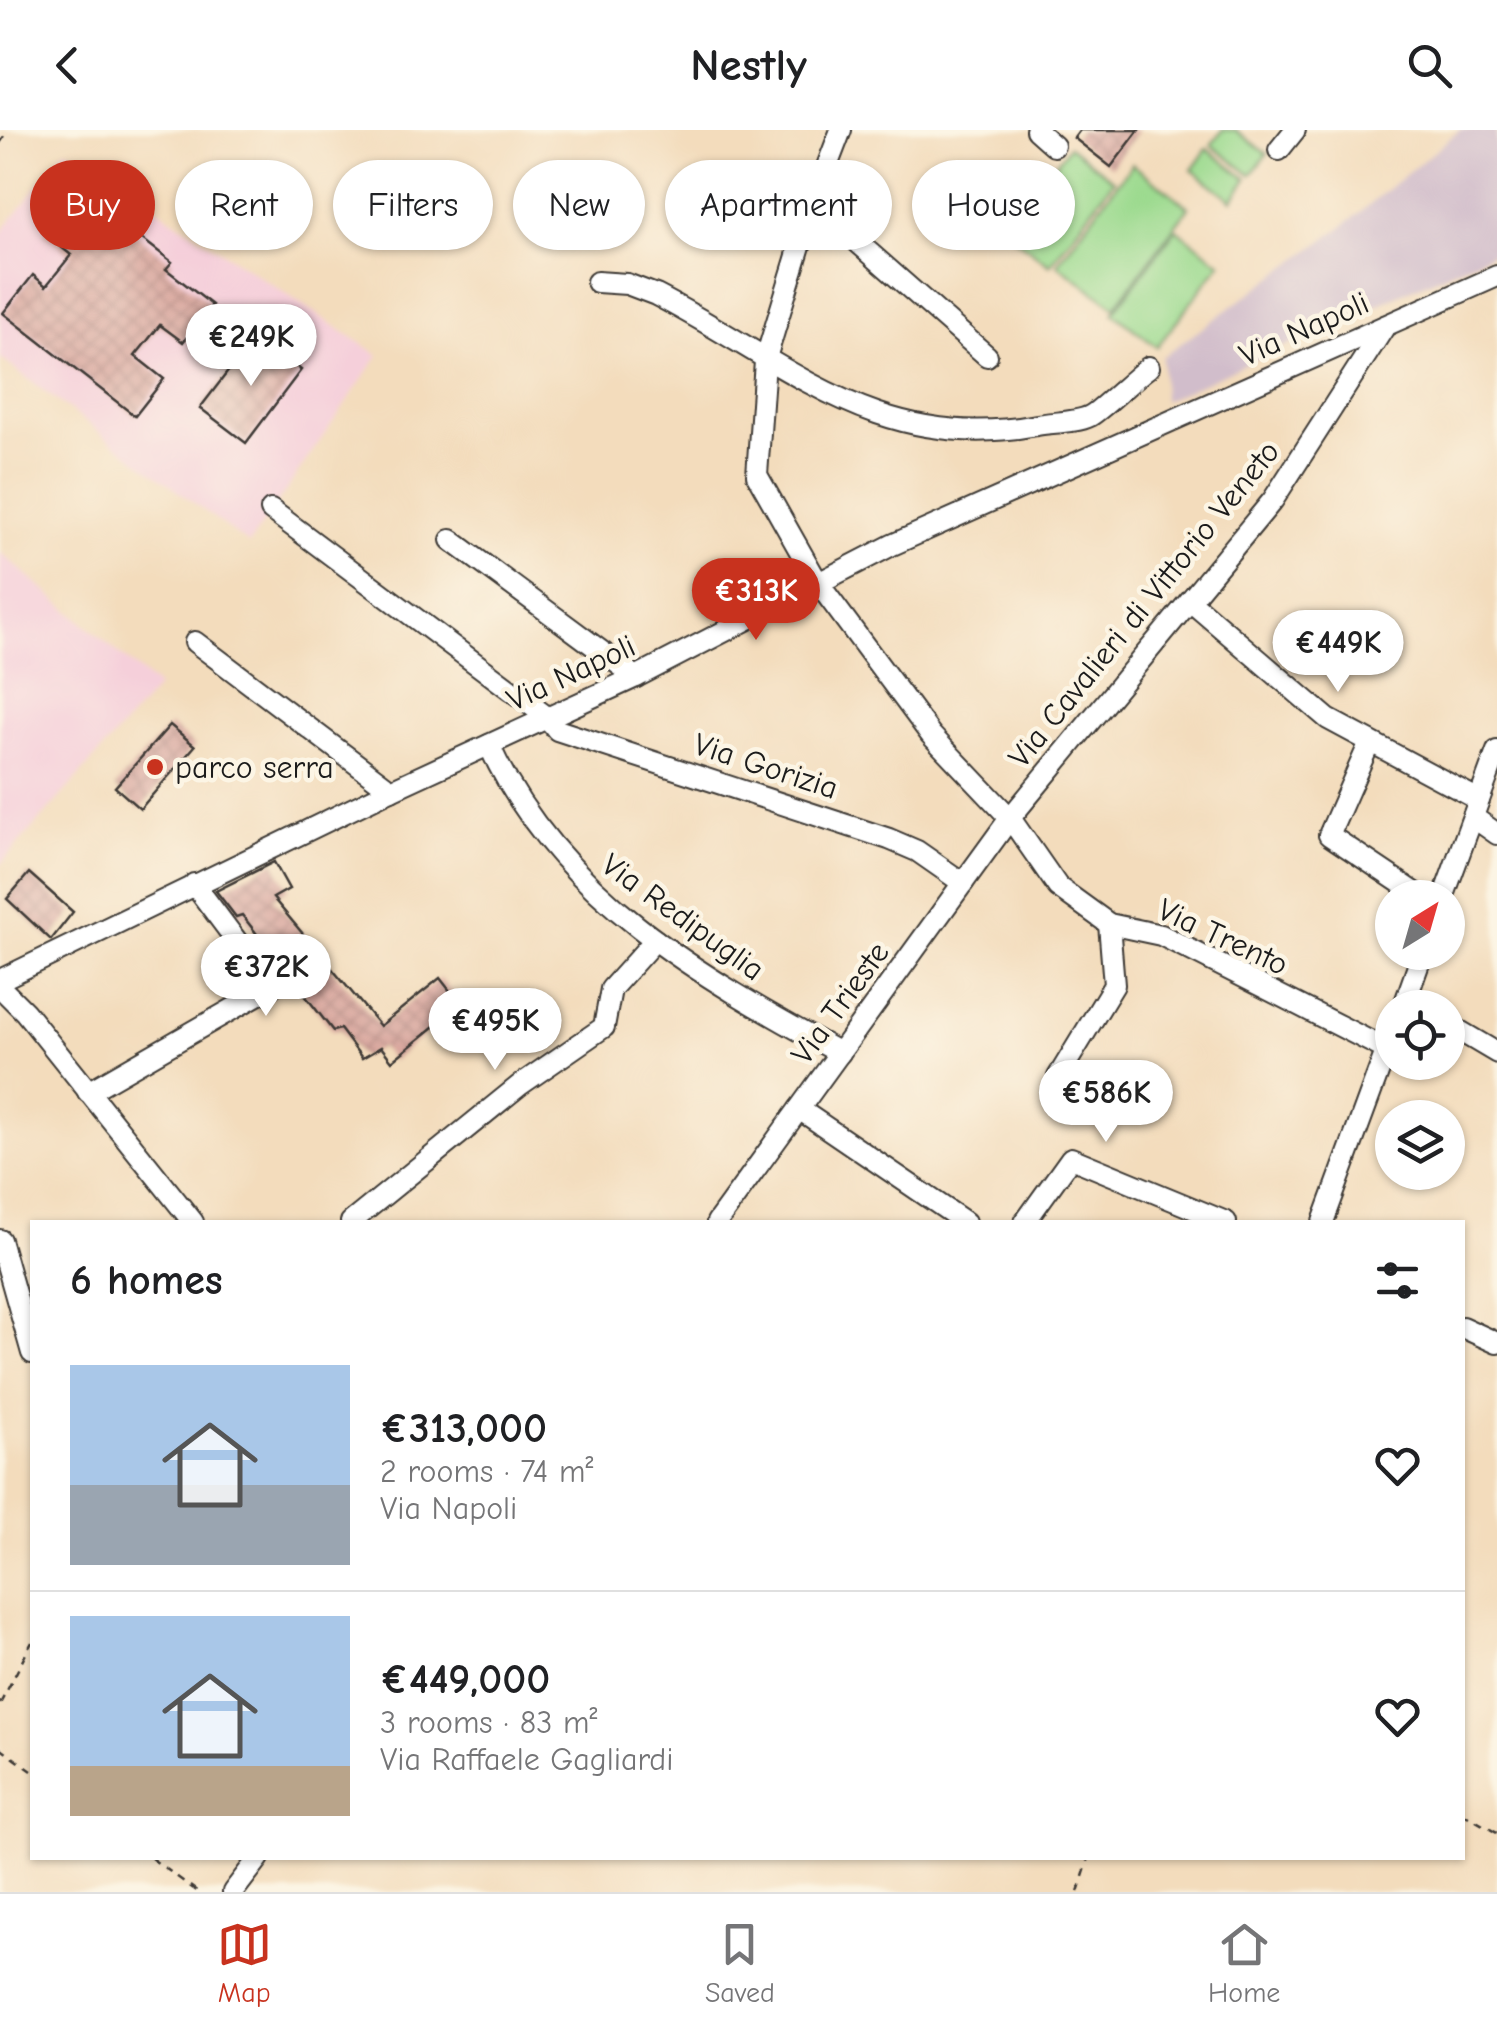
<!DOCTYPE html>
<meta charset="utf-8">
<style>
:root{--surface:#fff;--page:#f6f6f6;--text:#202124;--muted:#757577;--line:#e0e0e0;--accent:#c8321e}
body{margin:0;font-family:"Comic Neue",sans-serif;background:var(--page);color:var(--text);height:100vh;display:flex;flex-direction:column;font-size:38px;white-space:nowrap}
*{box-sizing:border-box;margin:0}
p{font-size:32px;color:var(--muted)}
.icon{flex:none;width:55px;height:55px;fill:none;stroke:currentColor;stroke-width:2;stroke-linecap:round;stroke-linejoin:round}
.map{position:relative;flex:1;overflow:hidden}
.sheet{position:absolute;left:30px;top:1090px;width:1435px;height:640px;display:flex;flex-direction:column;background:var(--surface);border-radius:0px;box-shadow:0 2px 8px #0004}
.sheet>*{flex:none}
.guide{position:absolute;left:30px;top:30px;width:1438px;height:90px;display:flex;gap:20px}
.needle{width:65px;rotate:37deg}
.controls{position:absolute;left:1375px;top:750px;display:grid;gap:20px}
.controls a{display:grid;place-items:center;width:90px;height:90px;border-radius:50%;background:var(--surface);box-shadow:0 2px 8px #0004;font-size:50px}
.price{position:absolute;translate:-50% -85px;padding:0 22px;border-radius:35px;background:#fff;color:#222;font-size:32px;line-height:65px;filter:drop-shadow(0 2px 5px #0008)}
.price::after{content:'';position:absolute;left:50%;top:60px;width:30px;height:22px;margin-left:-15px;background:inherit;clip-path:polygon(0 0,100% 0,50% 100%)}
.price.on{background:var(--accent);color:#fff}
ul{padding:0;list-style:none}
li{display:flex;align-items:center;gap:30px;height:250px;padding:0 40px}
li+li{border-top:2px solid var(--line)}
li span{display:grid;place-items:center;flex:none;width:280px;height:200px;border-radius:0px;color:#555}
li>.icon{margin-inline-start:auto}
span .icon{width:120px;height:120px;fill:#fffc;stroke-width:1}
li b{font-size:42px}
h2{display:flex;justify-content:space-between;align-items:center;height:120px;padding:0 40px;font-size:42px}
.chip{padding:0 35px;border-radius:45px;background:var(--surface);box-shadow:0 2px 8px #0004;font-size:35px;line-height:90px}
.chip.on{background:var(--accent);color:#fff}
header{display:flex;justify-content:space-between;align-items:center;height:130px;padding:0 40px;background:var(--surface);font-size:45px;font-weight:700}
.menu{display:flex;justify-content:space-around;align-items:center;height:140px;border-top:2px solid var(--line);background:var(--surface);font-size:28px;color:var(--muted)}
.menu a{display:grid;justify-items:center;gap:5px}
.menu .on{color:var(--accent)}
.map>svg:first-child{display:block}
.built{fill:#f5cfda}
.industrial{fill:#d1bdcb}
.park{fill:#9cda8f;stroke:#5c7b56;stroke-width:2.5}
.building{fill:url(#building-cross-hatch)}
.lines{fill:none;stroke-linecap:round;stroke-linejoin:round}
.minor-casing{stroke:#3c3934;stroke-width:24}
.path{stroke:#3c3934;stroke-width:2.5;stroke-dasharray:8 8;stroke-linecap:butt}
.minor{stroke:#fff;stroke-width:20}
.poi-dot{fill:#c8321e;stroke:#fcf5e5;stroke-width:4}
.labels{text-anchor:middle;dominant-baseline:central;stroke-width:9;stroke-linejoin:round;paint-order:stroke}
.street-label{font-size:32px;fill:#1c1c1c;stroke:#fcf5e5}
.poi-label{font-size:32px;fill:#1c1c1c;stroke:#fcf5e5;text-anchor:start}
</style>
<header><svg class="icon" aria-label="back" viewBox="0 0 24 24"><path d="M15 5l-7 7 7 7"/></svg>Nestly<svg class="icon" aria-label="search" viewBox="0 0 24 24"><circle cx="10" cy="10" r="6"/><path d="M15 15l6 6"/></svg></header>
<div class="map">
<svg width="1497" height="1762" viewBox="0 0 1497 1762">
<defs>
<pattern id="building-cross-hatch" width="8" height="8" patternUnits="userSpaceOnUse" patternTransform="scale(2.5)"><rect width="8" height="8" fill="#d9a79f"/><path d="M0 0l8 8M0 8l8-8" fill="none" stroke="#ba8f88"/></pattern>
</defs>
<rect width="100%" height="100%" fill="#fcf5e5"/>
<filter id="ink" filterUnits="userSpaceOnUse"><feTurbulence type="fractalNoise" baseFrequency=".01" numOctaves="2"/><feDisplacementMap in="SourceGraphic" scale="20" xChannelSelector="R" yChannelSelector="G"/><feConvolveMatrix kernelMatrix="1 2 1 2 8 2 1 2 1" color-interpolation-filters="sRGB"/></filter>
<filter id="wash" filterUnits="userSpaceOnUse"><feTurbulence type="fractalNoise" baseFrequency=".0048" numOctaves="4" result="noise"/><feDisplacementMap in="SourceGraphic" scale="40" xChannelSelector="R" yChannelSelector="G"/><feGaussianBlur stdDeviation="2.25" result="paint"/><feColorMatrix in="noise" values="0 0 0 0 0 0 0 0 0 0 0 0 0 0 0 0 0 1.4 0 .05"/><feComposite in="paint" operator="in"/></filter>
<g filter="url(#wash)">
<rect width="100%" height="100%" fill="#f3dcbc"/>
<!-- built -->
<g class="built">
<path d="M66,19L379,225L249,414L0,228V104Z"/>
<path d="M0,422L158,557L0,735Z"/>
</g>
<!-- industrial -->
<path class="industrial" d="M1460,0H1497V121L1163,271L1162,227L1342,97Z"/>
<!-- park -->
<g class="park">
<path d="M1223,0H1235L1267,24L1251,45L1211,15Z"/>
<path d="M1069,16L1114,50L1050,135L1005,101Z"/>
<path d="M1207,19L1247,49L1232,70L1192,40Z"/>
<path d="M1132,34L1189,77L1115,177L1057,134Z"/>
<path d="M1176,99L1221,133L1157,217L1113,183Z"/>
</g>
<g id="blocks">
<!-- building -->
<g class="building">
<path d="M1080,0H1139L1111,37L1074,8Z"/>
<path d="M73,66L122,105L128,98L172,132L166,139L212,175L183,212L160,195L135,226L164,249L135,286L3,183L33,145L46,156L71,125L44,103Z"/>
<path d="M256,205L301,240L246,313L200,278Z"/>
<path d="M170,595L195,616L140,679L115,657Z"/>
<path d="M274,732L289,759L273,768L380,896L440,848L461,875L392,931L381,917L362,928L340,899L333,901L242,785L236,787L216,761Z"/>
<path d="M29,743L73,782L51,810L7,769Z"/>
</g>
</g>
</g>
<g filter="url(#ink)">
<use href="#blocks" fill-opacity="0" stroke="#3c3934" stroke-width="2.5"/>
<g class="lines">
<!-- minor casing -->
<g class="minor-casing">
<g id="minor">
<path d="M841,0L813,73L765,231L757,345L818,453L931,605L1010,688L1058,757L1109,794L1161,805L1387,920"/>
<path d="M1036,0L1054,16"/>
<path d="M1279,20L1295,0"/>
<path d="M813,73L987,226"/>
<path d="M597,152L627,154L656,165C786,232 879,325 1037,295C1053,292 1076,293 1090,286C1099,282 1136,246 1149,237"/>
<path d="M271,380L547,587L557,600L889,709L917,721L963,753"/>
<path d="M451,410L636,547"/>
<path d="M1190,471L1328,589L1479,670"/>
<path d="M195,512L391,660"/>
<path d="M1370,612L1329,705L1423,768"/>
<path d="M489,615C557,765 701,847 840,923"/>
<path d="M1473,687L1497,704"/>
<path d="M1443,768L1497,621"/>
<path d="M0,850L391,660L636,547L892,415L1497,146"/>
<path d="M0,857L25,882L193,1092"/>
<path d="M1403,878L1423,822"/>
<path d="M1448,894L1497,923"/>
<path d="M1058,947L1114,855L1109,794"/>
<path d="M88,962L271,857L194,754"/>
<path d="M799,979L965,1092"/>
<path d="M351,1092L520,955L604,897L611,859L655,810"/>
<path d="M717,1092L1010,688L1273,370L1385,196"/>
<path d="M1025,1092L1071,1028L1226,1092"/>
<path d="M1323,1092L1392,905"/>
<path d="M0,1110L32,1223"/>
<path d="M1462,1197L1497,1213"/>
<path d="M233,1762L259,1728"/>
</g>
</g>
<!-- path -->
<g class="path">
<path d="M0,13L9,0"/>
<path d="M0,1574L32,1512"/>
<path d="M0,1618L32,1641"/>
<path d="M1462,1683L1497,1703"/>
<path d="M151,1728L198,1762"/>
<path d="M1078,1762L1089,1728"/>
</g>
<!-- minor -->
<use href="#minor" class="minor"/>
</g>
</g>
<!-- markers -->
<circle class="poi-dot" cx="155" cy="637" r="10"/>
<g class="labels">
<!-- street labels -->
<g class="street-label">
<text transform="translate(1304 199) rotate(-24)">Via Napoli</text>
<text transform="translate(1144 474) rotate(-51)">Via Cavalieri di Vittorio Veneto</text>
<text transform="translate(571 543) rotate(-25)">Via Napoli</text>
<text transform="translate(766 636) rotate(18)">Via Gorizia</text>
<text transform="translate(683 787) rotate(36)">Via Redipuglia</text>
<text transform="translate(1223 807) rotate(25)">Via Trento</text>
<text transform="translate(840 873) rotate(-54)">Via Trieste</text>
</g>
<!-- poi labels -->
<g class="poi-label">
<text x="175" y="637">parco serra</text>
</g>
</g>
</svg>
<div class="controls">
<a><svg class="needle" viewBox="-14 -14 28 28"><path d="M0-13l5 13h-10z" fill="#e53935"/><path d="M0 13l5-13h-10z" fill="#757577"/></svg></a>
<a><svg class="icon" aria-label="locate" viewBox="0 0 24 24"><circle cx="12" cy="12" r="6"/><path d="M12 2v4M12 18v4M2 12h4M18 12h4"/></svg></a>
<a><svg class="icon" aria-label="layers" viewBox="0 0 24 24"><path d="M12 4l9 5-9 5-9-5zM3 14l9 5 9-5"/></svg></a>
</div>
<b class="price" style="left:251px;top:259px">€249K</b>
<b class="price on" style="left:756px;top:513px">€313K</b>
<b class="price" style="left:1338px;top:565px">€449K</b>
<b class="price" style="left:266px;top:889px">€372K</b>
<b class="price" style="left:495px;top:943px">€495K</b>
<b class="price" style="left:1106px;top:1015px">€586K</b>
<div class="guide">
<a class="chip on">Buy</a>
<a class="chip">Rent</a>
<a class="chip">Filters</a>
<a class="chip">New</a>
<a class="chip">Apartment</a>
<a class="chip">House</a>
</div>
<section class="sheet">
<h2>6 homes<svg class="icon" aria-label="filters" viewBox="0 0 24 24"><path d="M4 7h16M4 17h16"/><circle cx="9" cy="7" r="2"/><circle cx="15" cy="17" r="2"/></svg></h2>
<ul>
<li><span style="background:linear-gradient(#a9c7e8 60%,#9aa5b1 0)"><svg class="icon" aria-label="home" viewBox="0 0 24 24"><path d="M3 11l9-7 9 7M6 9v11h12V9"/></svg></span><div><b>€313,000</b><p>2 rooms · 74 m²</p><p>Via Napoli</p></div><svg class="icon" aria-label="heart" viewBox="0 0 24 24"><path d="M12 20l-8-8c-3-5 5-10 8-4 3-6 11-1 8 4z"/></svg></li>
<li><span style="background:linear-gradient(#a9c7e8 75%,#b9a48a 0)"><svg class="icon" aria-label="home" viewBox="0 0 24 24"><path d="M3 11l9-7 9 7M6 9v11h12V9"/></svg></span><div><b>€449,000</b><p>3 rooms · 83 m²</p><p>Via Raffaele Gagliardi</p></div><svg class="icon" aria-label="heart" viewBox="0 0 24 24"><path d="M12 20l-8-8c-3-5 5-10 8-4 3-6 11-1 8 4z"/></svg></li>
</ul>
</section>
</div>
<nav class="menu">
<a class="on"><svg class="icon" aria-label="map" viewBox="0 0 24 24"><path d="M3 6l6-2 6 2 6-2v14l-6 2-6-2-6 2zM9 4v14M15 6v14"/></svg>Map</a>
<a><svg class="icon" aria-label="saved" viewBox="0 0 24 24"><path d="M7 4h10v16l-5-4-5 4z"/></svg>Saved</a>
<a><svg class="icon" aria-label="home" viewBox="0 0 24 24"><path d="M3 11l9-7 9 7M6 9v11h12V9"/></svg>Home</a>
</nav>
